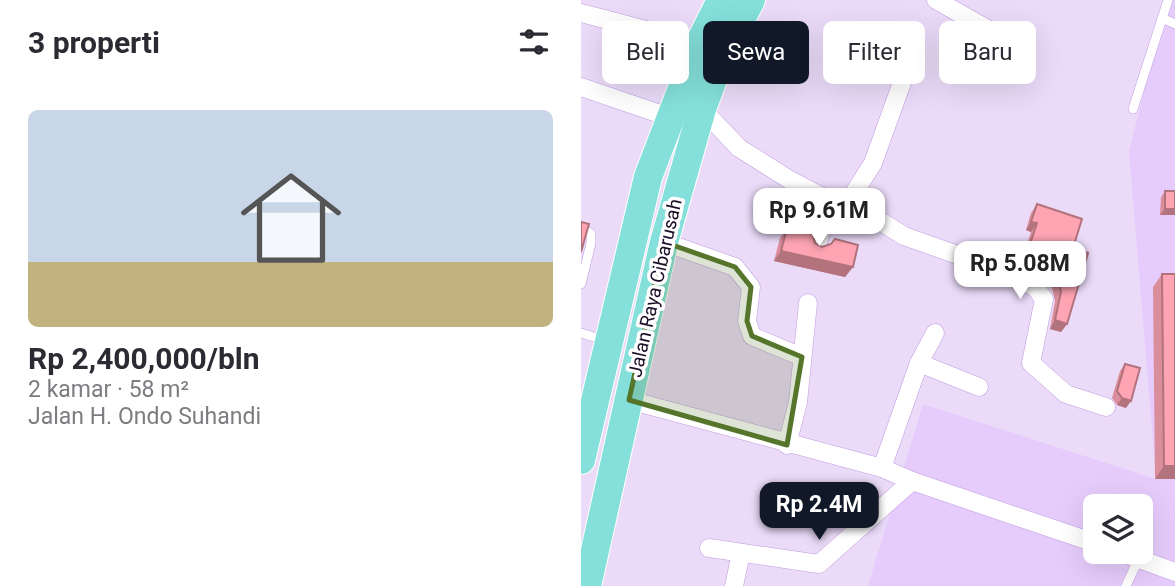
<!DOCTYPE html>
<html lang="id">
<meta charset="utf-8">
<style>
:root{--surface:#fff;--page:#f2f2f3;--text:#2b2b33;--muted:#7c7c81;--accent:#111827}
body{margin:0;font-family:Roboto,sans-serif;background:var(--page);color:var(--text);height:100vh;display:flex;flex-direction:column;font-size:26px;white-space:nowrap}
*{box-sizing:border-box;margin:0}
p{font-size:23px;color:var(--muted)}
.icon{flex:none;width:38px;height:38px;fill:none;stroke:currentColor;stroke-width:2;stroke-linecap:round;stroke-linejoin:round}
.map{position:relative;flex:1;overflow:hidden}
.drawer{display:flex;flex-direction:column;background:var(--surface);width:581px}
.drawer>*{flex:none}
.hud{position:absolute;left:21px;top:21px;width:467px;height:63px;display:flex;gap:14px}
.controls{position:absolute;left:502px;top:494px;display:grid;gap:14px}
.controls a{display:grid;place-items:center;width:70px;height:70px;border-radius:10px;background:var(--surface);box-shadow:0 7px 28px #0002;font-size:35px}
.price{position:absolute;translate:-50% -60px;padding:0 16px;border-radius:14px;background:#fff;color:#222;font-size:23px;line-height:46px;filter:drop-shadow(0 2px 4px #0008)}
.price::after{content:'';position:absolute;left:50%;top:42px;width:21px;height:16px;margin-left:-10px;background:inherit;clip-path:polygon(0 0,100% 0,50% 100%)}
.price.current{background:var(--accent);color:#fff}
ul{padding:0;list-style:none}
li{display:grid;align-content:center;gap:14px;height:371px;padding:0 28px}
li span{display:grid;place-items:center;height:217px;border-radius:10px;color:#555}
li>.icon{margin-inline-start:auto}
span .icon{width:126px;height:126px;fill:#fffc;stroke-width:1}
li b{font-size:30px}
h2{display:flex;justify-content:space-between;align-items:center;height:84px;padding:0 28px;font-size:30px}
.pill{padding:0 24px;border-radius:10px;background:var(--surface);box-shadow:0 7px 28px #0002;font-size:24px;line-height:63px}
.pill.current{background:var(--accent);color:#fff}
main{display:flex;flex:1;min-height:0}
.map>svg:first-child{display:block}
.built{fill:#e6ccfc;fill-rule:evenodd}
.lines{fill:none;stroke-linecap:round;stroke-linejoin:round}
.lane-casing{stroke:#c19ae1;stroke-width:10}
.street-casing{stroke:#c19ae1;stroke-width:19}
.primary-casing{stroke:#fff;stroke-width:30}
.lane{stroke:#fff;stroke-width:9}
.street{stroke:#fff;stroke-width:18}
.primary{stroke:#85e0db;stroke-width:28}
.wall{fill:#da8d9a}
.shaded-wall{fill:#b2737d}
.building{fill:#fea4b3;stroke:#b2737d;stroke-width:2}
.marked{fill:#55752b;fill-opacity:0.2;stroke:#55752b;stroke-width:5;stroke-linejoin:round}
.labels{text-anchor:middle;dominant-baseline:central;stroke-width:7;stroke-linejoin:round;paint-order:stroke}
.street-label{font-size:19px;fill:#1c0d27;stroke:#fff}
</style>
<main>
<section class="drawer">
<h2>3 properti<svg class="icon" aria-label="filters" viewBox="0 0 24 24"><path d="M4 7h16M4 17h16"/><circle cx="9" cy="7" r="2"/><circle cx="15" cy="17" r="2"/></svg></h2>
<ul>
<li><span style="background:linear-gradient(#c9d6e8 70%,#c2b280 0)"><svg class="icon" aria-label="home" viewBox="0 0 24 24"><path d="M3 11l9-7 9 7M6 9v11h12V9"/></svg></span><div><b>Rp 2,400,000/bln</b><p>2 kamar · 58 m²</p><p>Jalan H. Ondo Suhandi</p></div></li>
</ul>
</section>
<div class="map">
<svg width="594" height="586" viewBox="0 0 594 586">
<rect width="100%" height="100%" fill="#ebdbf9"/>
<!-- built -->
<path class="built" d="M586,0H594V586H287L342,404L575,479L548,151ZM514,506H560V551H514Z"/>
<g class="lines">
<!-- lane casing -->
<g class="lane-casing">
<g id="lane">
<path d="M581,18L594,24"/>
<path d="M552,109L587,0"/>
<path d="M0,227L10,234V243L0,284"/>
<path d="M0,333L23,340"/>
<path d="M545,586L558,558"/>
</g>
</g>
<!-- street casing -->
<g class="street-casing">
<g id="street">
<path d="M355,0L408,30"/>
<path d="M0,13L118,44"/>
<path d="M0,87L88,117"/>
<path d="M121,109L158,148L209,180L249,201L283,211L323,236L405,265L454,287L463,299L450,363L485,394L525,407"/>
<path d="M266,204L292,163L324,74"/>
<path d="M83,242L154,267L170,287L166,321L171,336L221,357"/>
<path d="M236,246L249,201"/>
<path d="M338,363L398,387"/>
<path d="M48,400L301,468L331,481L514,543"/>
<path d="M206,445L217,402L227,303"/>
<path d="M301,468L338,363L354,333"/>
<path d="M128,548L238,564L331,481"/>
<path d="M537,551L594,572"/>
<path d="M153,586L160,553"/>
</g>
</g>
<!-- primary casing -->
<g class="primary-casing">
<g id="primary">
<path d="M0,460L67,177L118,44L140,0"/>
<path d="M6,586L83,242L121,109L141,55L170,0"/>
</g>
</g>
<!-- lane -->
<use href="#lane" class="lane"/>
<!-- street -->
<use href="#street" class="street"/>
<!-- primary -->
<use href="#primary" class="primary"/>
</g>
<!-- wall -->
<g class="wall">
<path d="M584,191L594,215H579L580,197Z"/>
<path d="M456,204L492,248L486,324L480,332L469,329L474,301L471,288L459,277L438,268L450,232L445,230L450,213Z"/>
<path d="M206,228L234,243L272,267L264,277L193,261L199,238Z"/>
<path d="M581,274H594V479H574L572,287Z"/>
<path d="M544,364L545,408L536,405L531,398L539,371Z"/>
</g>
<!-- shaded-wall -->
<g class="shaded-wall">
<path d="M584,209H594V215H579Z"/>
<path d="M450,222L456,223L450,232L445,230Z"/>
<path d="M200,251L272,267L264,277L193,261Z"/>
<path d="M474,320L486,324L480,332L469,329Z"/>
<path d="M541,398L550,401L545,408L536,405Z"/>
<path d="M583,466H594V479H574Z"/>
</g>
<!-- building -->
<g class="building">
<rect x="584" y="191" width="10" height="18"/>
<path d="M456,204L501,219L492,248L507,253L486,324L474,320L480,292L477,279L464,268L444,259L456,223L450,222Z"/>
<path d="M0,222L8,224L0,252Z"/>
<path d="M206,228L232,234L234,243L241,247L250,244L254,239L277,245L272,267L200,251Z"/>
<path d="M581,274H594V466H583Z"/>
<path d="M544,364L559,368L550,401L541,398L536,391Z"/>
</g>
<!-- marked area -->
<path class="marked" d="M83,242L154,267L170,287L166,321L171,336L221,357L206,445L48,400Z"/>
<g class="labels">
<!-- street labels -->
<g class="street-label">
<text transform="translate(74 288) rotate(-77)">Jalan Raya Cibarusah</text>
</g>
</g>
</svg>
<div class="controls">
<a><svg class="icon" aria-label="layers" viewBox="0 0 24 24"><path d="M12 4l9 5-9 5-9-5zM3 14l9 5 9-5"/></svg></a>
</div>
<b class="price" style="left:238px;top:248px">Rp 9.61M</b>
<b class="price" style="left:439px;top:301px">Rp 5.08M</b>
<b class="price current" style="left:238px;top:542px">Rp 2.4M</b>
<div class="hud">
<a class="pill">Beli</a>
<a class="pill current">Sewa</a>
<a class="pill">Filter</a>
<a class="pill">Baru</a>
</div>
</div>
</main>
